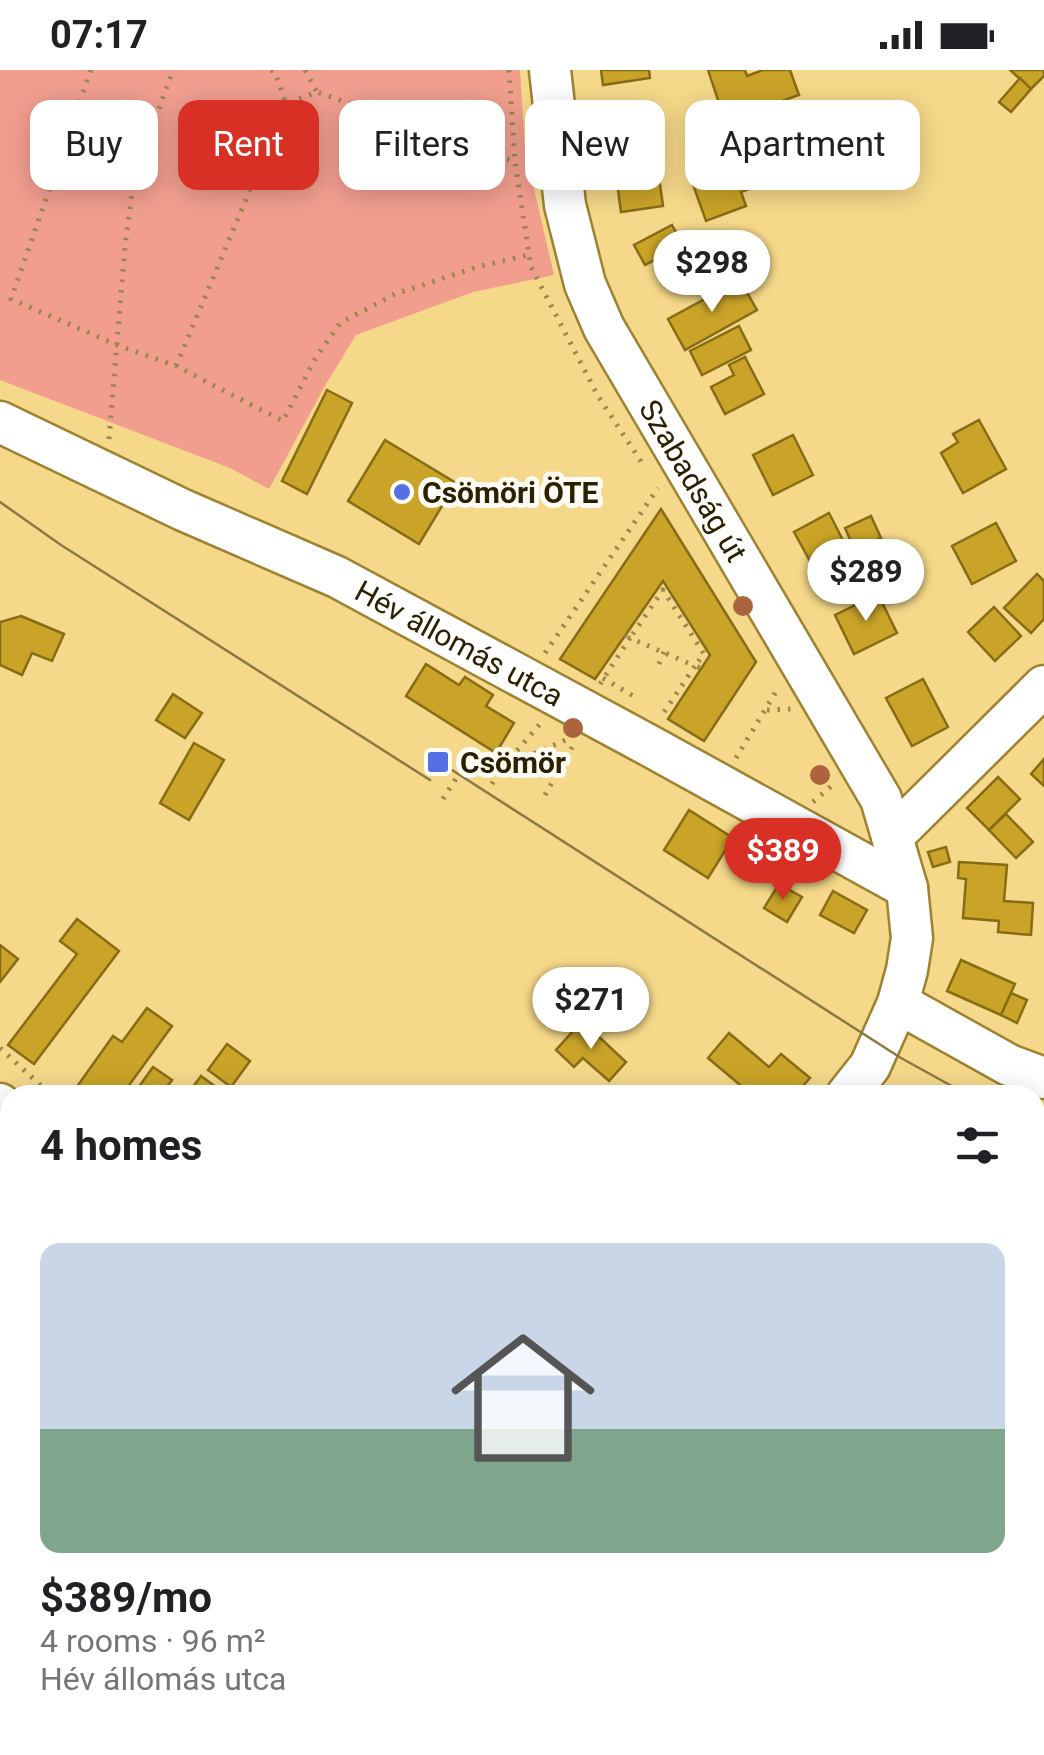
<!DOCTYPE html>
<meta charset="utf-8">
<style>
:root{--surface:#fff;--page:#f2f2f2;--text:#202124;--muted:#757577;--accent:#d93025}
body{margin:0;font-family:Roboto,sans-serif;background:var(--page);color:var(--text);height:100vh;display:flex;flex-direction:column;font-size:38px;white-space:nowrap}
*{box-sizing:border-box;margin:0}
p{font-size:32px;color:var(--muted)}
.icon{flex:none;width:55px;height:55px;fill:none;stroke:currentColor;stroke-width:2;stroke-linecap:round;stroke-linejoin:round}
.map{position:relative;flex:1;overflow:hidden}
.drawer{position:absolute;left:0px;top:1015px;width:1045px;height:670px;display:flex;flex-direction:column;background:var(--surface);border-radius:30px 30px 0 0;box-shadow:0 5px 25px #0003}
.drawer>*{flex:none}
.top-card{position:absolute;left:30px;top:30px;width:985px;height:90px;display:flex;gap:20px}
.price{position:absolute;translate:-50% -85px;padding:0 22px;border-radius:35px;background:#fff;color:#222;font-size:32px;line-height:65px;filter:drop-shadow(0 2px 5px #0008)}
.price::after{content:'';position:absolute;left:50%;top:60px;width:30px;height:22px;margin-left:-15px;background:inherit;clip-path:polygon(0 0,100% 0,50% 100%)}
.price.on{background:var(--accent);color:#fff}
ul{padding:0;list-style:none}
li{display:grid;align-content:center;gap:20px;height:530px;padding:0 40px}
li span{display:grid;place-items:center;height:310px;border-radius:20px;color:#555}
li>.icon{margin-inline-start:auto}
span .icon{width:180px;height:180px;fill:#fffc;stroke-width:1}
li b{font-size:42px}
h2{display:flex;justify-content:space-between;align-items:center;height:120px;padding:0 40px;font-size:42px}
.tag{padding:0 35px;border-radius:20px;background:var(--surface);box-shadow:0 5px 25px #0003;font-size:35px;line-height:90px}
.tag.on{background:var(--accent);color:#fff}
.status{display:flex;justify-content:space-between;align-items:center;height:70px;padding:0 50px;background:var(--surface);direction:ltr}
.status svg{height:28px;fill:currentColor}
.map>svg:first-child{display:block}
.green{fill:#f19e8f}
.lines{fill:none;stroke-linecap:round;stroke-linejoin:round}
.stream{stroke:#6acb83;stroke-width:8}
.building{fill:#caa428;stroke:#876c16;stroke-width:2.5}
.minor-casing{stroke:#9d8231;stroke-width:45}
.path{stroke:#9b864c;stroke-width:5;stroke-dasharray:2.5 8;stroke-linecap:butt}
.minor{stroke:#fff;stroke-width:40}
.tram{stroke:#8c7842;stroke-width:2.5}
.tree{fill:#ab643e}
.poi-dot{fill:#556fe5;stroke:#fefcf4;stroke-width:4}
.labels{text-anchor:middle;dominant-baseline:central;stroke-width:10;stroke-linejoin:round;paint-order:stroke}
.street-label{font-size:30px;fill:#2b2000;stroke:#fefcf4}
.poi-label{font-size:30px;font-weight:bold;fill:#2b2000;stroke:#fefcf4;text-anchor:start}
</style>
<div class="status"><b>07:17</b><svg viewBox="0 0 49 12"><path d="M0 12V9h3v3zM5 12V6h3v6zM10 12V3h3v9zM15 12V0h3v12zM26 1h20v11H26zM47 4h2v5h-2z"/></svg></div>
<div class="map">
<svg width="1044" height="1685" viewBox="0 0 1044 1685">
<rect width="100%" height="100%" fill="#f5d889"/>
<!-- green -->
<path class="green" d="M0,0H520L525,80L554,205L473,222L356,265L326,314L269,419L230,398L0,310Z"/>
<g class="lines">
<!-- stream -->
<g class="stream">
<path d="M0,1590L10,1599"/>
<path d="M102,1675L114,1685"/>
</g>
</g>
<!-- building -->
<g class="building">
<path d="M601,0H649L650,8L603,15Z"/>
<path d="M708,0H745L747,6L763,0H790L799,25L725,51Z"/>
<path d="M1010,0H1044V6L1031,19Z"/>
<path d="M1020,8L1031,19L1011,42L999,32Z"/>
<path d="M652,38L659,75L611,84L604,46Z"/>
<path d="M726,84L731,95L755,86L765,113L741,122L746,136L706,151L687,98Z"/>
<path d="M658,100L663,136L621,142L616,105Z"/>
<path d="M672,155L683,175L645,195L634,175Z"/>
<path d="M740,210L757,240L685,280L668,249Z"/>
<path d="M739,256L751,280L702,305L690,281Z"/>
<path d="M745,287L764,324L725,344L711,317L734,305L729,295Z"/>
<path d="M327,320L352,333L307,424L282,411Z"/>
<path d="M979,350L1006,399L963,423L941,383L958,372L953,364Z"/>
<path d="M793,365L813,405L773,425L753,385Z"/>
<path d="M385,370L456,413L419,474L348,431Z"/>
<path d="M661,439L756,592L704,671L668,649L710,585L663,511L595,609L560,589Z"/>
<path d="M829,443L850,484L816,502L794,462Z"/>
<path d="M871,446L881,468L855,480L845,458Z"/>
<path d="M996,453L1016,491L972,514L952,476Z"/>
<path d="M1037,504L1044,511V549L1031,563L1004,538Z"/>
<path d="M878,524L897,563L854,584L835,545Z"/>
<path d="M994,537L1021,566L995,591L968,562Z"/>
<path d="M21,546L64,564L52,591L32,583L22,605L0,595V552Z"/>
<path d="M426,594L459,615L465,607L493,625L486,636L514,653L496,683L406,626Z"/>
<path d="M923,609L948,657L912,676L886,628Z"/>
<path d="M173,624L202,643L185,668L156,650Z"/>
<path d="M194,673L224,690L189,750L160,733Z"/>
<path d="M1044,689V716L1031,704Z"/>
<path d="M998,707L1020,729L989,760L967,738Z"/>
<path d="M689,740L733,768L708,808L664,780Z"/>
<path d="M1006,744L1033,772L1016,788L989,760Z"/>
<path d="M946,777L950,792L933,797L928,782Z"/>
<path d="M959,792L1007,795L1004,831L1033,833L1031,865L998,862L999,851L963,848L966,809L958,808Z"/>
<path d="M779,814L802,827L787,852L764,838Z"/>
<path d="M833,821L867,840L854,863L820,845Z"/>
<path d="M77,849L119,881L34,994L8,975L77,884L60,871Z"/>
<path d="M0,875L18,889L0,912Z"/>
<path d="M961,890L1015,914L1001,945L947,921Z"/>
<path d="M1011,923L1027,930L1017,953L1001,945Z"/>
<path d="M147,938L172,956L122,1025H71L113,966L122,972Z"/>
<path d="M582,951L626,992L609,1011L583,988L574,997L556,980Z"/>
<path d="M729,963L769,997L781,984L810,1008L795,1025H752L708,988Z"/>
<path d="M227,974L250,991L231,1017L208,1000Z"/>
<path d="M153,997L172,1010L161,1025H133Z"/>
<path d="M201,1006L227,1025H187Z"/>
<path d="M10,1105V1144L0,1137V1121Z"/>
<path d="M1044,1442V1469L1035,1462V1455Z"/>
<path d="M1035,1512L1044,1519V1544L1039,1551L1035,1548Z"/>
<path d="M1044,1570V1599L1035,1594V1584Z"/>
<path d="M1035,1594L1044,1599V1611L1035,1625Z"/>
<path d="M257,1675H317L308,1685H257L252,1681Z"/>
<path d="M583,1675H625L619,1685H577Z"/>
<path d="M885,1675H915L908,1685H900Z"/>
<path d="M922,1675H954L950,1681L957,1685H916Z"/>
<path d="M967,1675H1003L996,1685H960Z"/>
</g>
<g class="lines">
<!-- minor casing -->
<g class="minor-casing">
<g id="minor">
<path id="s1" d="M550,0L565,135L585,214L604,258L881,729L907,818L912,868L907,900L898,933L870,996L847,1025"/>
<path id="s2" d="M0,352L183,440L337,507L650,676L907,818"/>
<path d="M892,767L1044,616"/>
<path d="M898,933L1009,995L1044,1008"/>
<path d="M0,1034L10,1043"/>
<path d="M825,1675L841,1685"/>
<path d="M167,1685L178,1675"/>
</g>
</g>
<!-- path -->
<g class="path">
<path d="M91,0L11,229L117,275L176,296L283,351L315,289L340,253L395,224L477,197L528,185"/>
<path d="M271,0L275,2L286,34L317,22L515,92L531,197L598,326L644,396"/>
<path d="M305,0L317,22"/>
<path d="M509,0L515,92"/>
<path d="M176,296L286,34"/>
<path d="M109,369L125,176L134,108L173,0"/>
<path d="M625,565L630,568L663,520L704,584L695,596L701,598"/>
<path d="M545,583L658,418"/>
<path d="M659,594L664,582"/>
<path d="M603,608L635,627"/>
<path d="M600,614L630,568L695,596L660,648"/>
<path d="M767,640L791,639"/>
<path d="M736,688L777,620"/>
<path d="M505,696L568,669"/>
<path d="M492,714L502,698L540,654"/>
<path d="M545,725L575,672"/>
<path d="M443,729L464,696"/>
<path d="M813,732L835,713"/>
<path d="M0,978L51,1025"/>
<path d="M0,1613L10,1621"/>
<path d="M79,1675L90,1685"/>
</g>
<!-- minor -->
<use href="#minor" class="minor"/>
<!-- tram -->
<g class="tram">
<path d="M0,432L61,475L430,710"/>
<path d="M441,693L901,988L968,1025"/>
<path d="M1035,1059L1044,1063"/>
</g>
</g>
<!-- trees -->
<g class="tree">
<circle cx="743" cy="536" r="10"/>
<circle cx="573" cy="658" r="10"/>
<circle cx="820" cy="705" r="10"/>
</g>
<!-- markers -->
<g class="poi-dot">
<circle cx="402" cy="422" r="10"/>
<rect x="426" y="680" width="24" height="24" rx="5"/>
</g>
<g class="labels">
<!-- street labels -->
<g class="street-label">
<text stroke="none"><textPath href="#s1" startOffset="442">Szabadság út</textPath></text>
<text stroke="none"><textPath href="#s2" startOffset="510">Hév állomás utca</textPath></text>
</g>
<!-- poi labels -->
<g class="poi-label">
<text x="422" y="422">Csömöri ÖTE</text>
<text x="460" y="692">Csömör</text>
</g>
</g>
</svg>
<b class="price" style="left:712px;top:245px">$298</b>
<b class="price" style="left:866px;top:554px">$289</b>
<b class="price on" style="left:783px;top:833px">$389</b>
<b class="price" style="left:591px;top:982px">$271</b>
<div class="top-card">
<a class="tag">Buy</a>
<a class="tag on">Rent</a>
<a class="tag">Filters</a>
<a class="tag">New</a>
<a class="tag">Apartment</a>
</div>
<section class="drawer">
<h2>4 homes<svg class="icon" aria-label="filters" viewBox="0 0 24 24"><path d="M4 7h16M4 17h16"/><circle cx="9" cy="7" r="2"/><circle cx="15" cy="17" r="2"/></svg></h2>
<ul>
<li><span style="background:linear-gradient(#c9d6e8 60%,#7fa58c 0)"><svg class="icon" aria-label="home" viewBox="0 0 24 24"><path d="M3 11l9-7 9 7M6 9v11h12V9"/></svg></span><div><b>$389/mo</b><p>4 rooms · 96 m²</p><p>Hév állomás utca</p></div></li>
</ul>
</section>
</div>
